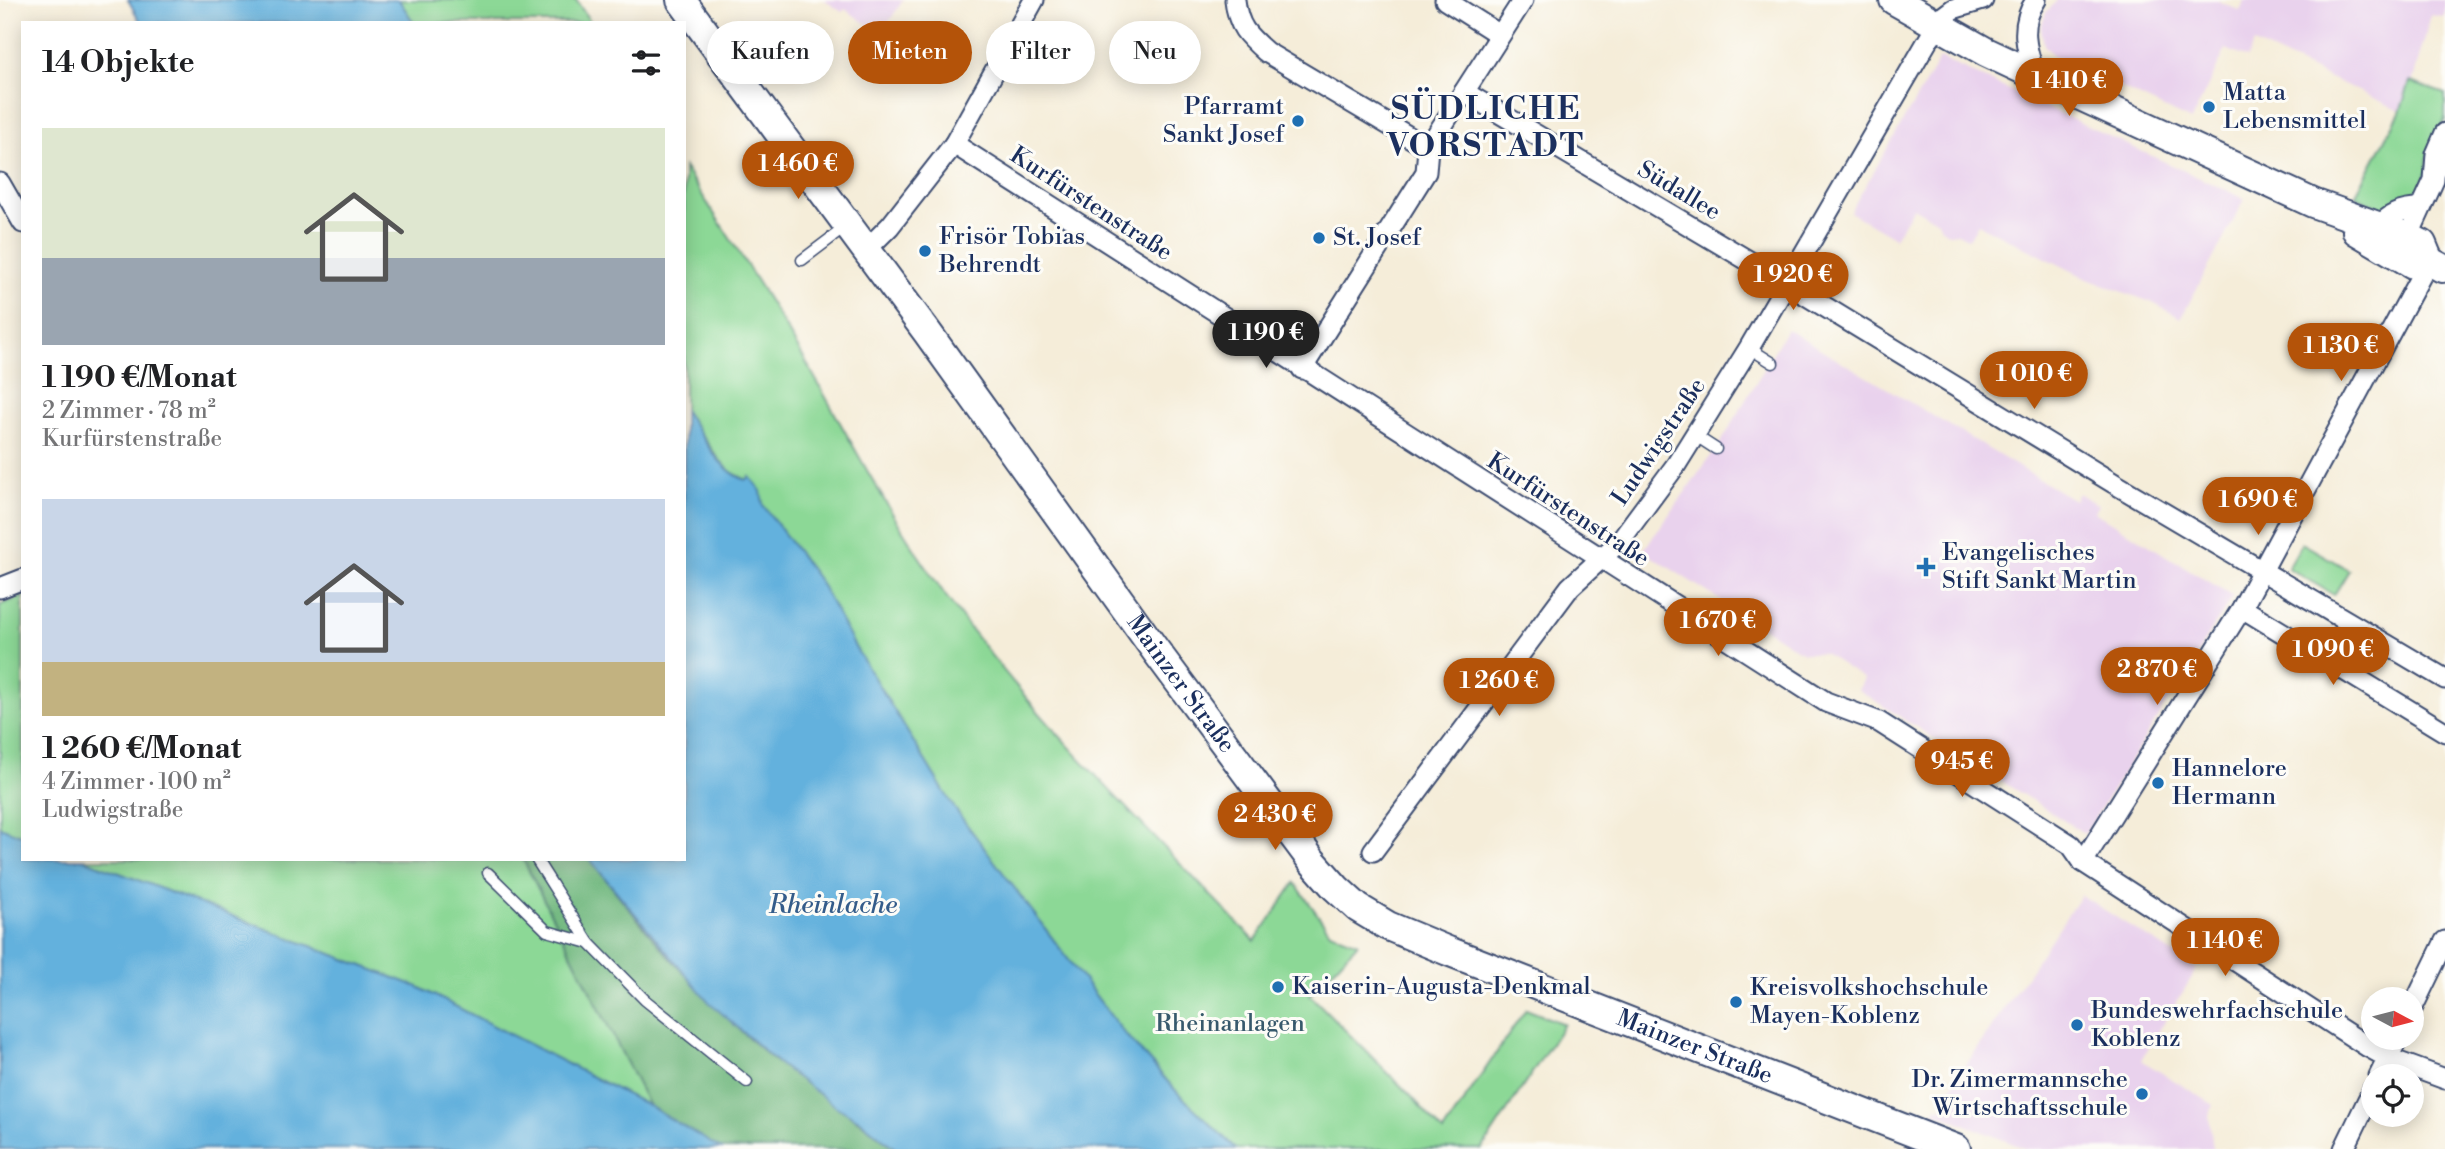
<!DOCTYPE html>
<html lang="de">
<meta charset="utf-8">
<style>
:root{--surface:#fff;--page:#f6f6f6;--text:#202124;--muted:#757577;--accent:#b45309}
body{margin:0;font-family:"Libre Bodoni",serif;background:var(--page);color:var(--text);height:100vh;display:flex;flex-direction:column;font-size:26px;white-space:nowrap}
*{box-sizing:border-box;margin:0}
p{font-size:23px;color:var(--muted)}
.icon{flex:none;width:38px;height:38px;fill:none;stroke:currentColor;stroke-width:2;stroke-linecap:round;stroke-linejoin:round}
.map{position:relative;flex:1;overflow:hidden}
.details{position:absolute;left:21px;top:21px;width:665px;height:840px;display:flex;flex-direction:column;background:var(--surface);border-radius:0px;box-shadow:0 4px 18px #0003}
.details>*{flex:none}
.guide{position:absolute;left:707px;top:21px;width:665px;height:63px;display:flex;gap:14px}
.needle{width:46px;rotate:97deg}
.fabs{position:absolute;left:2361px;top:987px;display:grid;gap:14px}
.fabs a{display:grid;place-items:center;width:63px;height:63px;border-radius:50%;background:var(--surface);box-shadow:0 4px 18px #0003;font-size:35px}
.price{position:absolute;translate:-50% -60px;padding:0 16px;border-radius:24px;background:var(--accent);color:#fff;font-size:23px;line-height:46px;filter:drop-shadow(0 2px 4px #0008)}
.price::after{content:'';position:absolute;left:50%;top:42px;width:21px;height:16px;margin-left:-10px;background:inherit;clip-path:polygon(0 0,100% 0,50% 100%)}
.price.on{background:#222;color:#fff}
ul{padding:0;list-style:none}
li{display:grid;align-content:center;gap:14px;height:371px;padding:0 21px}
li span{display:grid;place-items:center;height:217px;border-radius:0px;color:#555}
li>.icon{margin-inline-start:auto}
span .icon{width:126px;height:126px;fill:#fffc;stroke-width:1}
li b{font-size:30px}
h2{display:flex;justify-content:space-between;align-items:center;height:84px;padding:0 21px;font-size:30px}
.chip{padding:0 24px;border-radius:32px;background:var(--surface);box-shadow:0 4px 18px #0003;font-size:24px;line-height:63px}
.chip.on{background:var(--accent);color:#fff}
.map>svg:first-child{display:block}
.built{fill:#e9d2ed}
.green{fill:#8cd896;stroke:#54847a;stroke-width:2}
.forest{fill:#71b87f;stroke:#46746e;stroke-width:2}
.water{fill:#63b1dd;stroke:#3f709e;stroke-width:2}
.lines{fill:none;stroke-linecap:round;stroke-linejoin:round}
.lane-casing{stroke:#3c4c70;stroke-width:13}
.street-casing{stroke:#3c4c70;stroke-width:23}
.secondary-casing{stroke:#3c4c70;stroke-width:32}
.lane{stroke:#fff;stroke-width:10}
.street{stroke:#fff;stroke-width:19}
.secondary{stroke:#fff;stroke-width:28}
.poi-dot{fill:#1f6fb2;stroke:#fdfcf7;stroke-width:2.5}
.labels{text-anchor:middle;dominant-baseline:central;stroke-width:6;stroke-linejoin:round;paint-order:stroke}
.poi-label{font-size:24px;fill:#1b2f5e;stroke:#fdfcf7;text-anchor:start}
.street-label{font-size:24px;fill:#1b2f5e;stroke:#fdfcf7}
.park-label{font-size:24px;fill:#37596c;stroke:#fdfcf7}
.water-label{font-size:26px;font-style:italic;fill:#345c8a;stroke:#fdfcf7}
.district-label{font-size:32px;font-weight:bold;letter-spacing:2px;fill:#1b2f5e;stroke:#fdfcf7}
</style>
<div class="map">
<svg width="2445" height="1149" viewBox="0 0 2445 1149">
<rect width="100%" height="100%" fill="#fdfcf7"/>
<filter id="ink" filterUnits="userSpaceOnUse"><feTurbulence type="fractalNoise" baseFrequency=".0143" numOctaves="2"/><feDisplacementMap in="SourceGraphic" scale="14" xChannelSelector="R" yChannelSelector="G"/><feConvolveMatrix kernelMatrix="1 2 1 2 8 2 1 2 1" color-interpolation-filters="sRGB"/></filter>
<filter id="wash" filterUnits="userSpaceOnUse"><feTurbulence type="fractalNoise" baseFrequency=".00686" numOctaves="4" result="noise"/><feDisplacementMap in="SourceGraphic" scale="28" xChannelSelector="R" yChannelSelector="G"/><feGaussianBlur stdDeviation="1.57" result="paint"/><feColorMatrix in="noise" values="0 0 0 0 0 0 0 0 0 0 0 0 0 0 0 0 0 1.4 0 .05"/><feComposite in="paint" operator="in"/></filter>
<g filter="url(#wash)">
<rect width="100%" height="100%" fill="#f5edd9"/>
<!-- built -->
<g class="built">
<path d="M824,0H903L881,34L845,9L842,12Z"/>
<path d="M2058,0H2217L2240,11L2245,0H2445V12L2443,17L2431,15L2404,112L2254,43L2247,58L2226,49L2191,121L2054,56L2044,45L2041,28L2046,12Z"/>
<path d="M1940,58L2245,199L2181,318L2151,302L2090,280L1978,224L1969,239L1958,233L1948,234L1941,228L1938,221L1913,207L1895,238L1850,212Z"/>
<path d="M1787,329L2074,500L2078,493L2098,505L2094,512L2233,596L2085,834L1858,690L1864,679L1824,653H1803L1643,551L1723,439Z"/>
<path d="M2081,895L2197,969L2141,1060L2214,1105L2209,1115L2213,1149H2026L1934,1112L1937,1107L1941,1109L1946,1102L1943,1099Z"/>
</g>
<!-- green -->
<g class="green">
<path d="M399,0H576L591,23H414Z"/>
<path d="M2410,82L2445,94V119L2428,155L2427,172L2419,190L2413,196L2395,203L2386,210L2355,196L2400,112Z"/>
<path d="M684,167C727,233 770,300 810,369C854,447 896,526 948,599C1038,723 1149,831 1255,941L1295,883L1330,932L1358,943L1310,995L1413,1098L1443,1132L1526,1009L1564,1024L1482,1149H1236L1178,1093L1123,1032L955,809L855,647L820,582L763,505L761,498L749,477L747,480L731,472L719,459L684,410Z"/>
<path d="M2302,543L2349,570L2334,595L2288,568Z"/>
<path d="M23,596V836L0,827V605Z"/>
<path d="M83,859H523L649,1106L418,987Z"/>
</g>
<!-- forest -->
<path class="forest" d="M523,859H590C642,927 698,994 762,1050C804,1087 853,1114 896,1149H721L649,1106Z"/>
<!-- water -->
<g class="water">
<path d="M128,0H399L414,23H141Z"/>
<path d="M684,410C701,433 718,471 746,480L750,477L761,491L763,505L820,582L855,647L955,809L1123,1032L1178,1093L1236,1149H896L861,1121L835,1106L779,1064L709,1002L600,872L590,859H684Z"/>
<path d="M0,827L23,836V859H83L418,987L649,1106L721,1149H0Z"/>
</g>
</g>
<g filter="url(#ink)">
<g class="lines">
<!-- lane casing -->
<g class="lane-casing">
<g id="lane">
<path d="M802,260L847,226"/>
<path d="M1749,348L1773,363"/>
<path d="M1696,436L1716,449"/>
<path d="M536,859L589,943L645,1000L747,1082"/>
<path d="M488,873L547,931L589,943"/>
</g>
</g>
<!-- street casing -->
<g class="street-casing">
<g id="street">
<path d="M1235,0C1238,27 1247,35 1266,52L1428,148"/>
<path d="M1445,0L1500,35"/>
<path d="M2035,75C2026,49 2019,25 2036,0"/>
<path d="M1464,92L1786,283L2115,484L2445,679"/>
<path d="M954,144L1826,702L1879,722L2071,845L2083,862L2368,1047L2388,1058L2445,1079"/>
<path d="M0,183L23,223"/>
<path d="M2379,227C2389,213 2403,209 2420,209"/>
<path d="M2408,237L2434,180L2436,154L2445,133"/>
<path d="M866,250L890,226L954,144L1034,0"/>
<path d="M1302,369L1426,172L1428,148L1523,0"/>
<path d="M0,588L23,579"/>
<path d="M2242,608L2445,732"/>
<path d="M1373,851L1570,587L1619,542L1676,465L1749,348L1941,18L1953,9L1983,0"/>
<path d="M2083,862L2242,608L2429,261"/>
<path d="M2412,1009L2445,941"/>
<path d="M2379,1076L2398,1038"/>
<path d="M2344,1149L2373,1089"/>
</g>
</g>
<!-- secondary casing -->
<g class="secondary-casing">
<g id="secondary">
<path id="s1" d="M681,0L927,332L1156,651L1312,861L1336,888L1358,908L1388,926L1448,951L1956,1149"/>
<path d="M1894,0L1986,52L2035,75L2313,203L2408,237L2422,244L2429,261"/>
<path d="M2357,231L2413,264L2429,261L2442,268"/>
</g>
</g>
<!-- lane -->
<use href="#lane" class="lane"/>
<!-- street -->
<use href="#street" class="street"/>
<!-- secondary -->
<use href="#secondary" class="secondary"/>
</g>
</g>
<!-- markers -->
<g class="poi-dot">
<circle cx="2209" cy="107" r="7"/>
<circle cx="1298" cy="121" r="7"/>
<circle cx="1319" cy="238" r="7"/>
<circle cx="925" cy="251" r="7"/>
<path d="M1922.5 556.5h7v7h7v7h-7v7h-7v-7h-7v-7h7z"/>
<circle cx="2158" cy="783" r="7"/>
<circle cx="1278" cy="987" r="7"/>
<circle cx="1736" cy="1002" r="7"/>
<circle cx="2077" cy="1025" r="7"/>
<circle cx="2142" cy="1094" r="7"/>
</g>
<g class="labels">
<!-- poi labels -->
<g class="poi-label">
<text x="2223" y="93">Matta<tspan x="2223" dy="28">Lebensmittel</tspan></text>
<text x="1284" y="107" text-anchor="end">Pfarramt<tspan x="1284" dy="28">Sankt Josef</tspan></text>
<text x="939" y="237">Frisör Tobias<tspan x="939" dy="28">Behrendt</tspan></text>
<text x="1333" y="238">St. Josef</text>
<text x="1942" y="553">Evangelisches<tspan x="1942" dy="28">Stift Sankt Martin</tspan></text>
<text x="2172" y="769">Hannelore<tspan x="2172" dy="28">Hermann</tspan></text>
<text x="1292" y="987">Kaiserin-Augusta-Denkmal</text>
<text x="1750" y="988">Kreisvolkshochschule<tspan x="1750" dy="28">Mayen-Koblenz</tspan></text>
<text x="2091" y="1011">Bundeswehrfachschule<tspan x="2091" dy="28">Koblenz</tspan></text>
<text x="2128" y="1080" text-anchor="end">Dr. Zimermannsche<tspan x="2128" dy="28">Wirtschaftsschule</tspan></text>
</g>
<!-- street labels -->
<g class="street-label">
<text transform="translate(1679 191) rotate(31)">Südallee</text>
<text transform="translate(1091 204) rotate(33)">Kurfürstenstraße</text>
<text transform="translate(1659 442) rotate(-56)">Ludwigstraße</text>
<text transform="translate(1568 510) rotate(33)">Kurfürstenstraße</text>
<text stroke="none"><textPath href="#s1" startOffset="847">Mainzer Straße</textPath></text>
<text stroke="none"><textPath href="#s1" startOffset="1498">Mainzer Straße</textPath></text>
</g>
<!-- park labels -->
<g class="park-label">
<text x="1230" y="1024">Rheinanlagen</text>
</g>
<!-- water labels -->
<g class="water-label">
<text x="833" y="905">Rheinlache</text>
</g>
<!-- district labels -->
<g class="district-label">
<text x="1486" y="109">SÜDLICHE<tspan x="1486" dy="37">VORSTADT</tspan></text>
</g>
</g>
</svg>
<div class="fabs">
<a><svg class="needle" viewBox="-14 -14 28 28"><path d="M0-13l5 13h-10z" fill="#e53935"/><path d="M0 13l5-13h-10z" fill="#757577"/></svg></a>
<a><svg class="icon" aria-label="locate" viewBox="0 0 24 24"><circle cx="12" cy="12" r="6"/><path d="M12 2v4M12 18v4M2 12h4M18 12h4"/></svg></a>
</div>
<b class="price" style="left:2069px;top:118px">1 410 €</b>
<b class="price" style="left:798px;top:201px">1 460 €</b>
<b class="price" style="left:1793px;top:312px">1 920 €</b>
<b class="price on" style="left:1266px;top:370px">1 190 €</b>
<b class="price" style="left:2341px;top:383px">1 130 €</b>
<b class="price" style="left:2034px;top:411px">1 010 €</b>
<b class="price" style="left:2258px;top:537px">1 690 €</b>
<b class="price" style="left:1718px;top:658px">1 670 €</b>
<b class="price" style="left:2333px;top:687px">1 090 €</b>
<b class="price" style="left:2157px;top:707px">2 870 €</b>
<b class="price" style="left:1499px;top:718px">1 260 €</b>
<b class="price" style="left:1962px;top:799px">945 €</b>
<b class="price" style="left:1275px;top:852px">2 430 €</b>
<b class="price" style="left:2225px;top:978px">1 140 €</b>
<div class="guide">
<a class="chip">Kaufen</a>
<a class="chip on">Mieten</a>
<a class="chip">Filter</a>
<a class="chip">Neu</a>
</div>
<section class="details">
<h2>14 Objekte<svg class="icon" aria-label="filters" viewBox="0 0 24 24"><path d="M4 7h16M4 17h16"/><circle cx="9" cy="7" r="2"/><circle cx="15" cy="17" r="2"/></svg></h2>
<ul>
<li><span style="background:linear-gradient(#dfe7d0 60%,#9aa5b1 0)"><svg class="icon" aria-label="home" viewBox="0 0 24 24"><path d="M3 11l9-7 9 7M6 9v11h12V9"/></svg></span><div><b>1 190 €/Monat</b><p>2 Zimmer · 78 m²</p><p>Kurfürstenstraße</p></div></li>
<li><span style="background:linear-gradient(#c9d6e8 75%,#c2b280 0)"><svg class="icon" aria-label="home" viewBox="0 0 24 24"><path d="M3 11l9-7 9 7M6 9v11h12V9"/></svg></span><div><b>1 260 €/Monat</b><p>4 Zimmer · 100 m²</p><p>Ludwigstraße</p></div></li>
</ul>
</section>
</div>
